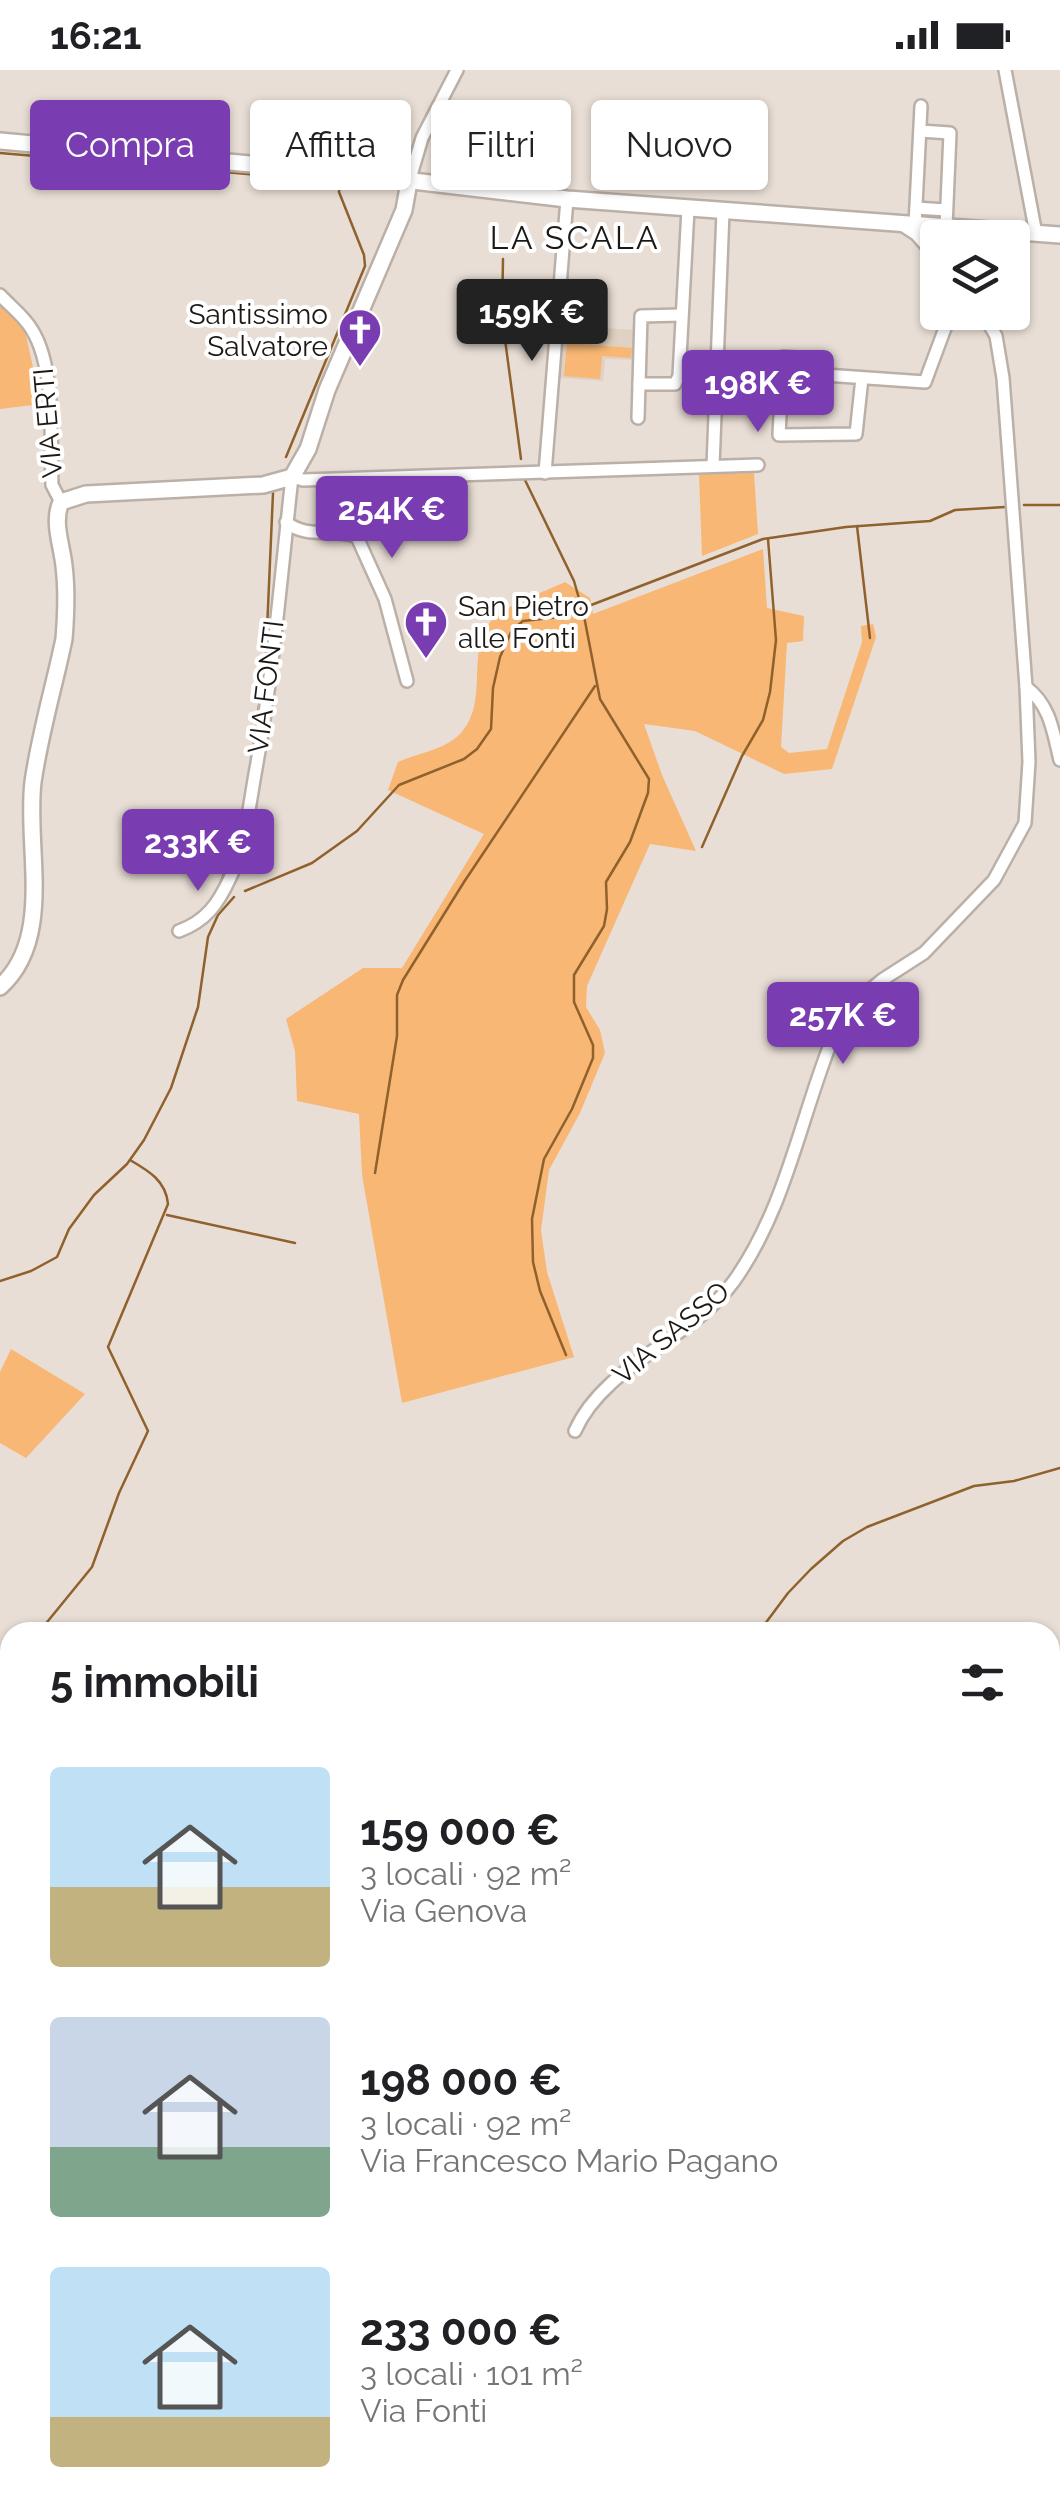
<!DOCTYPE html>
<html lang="it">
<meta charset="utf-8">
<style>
:root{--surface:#fff;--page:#f6f6f6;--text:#202124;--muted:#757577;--accent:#7a3cb1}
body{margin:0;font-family:Raleway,sans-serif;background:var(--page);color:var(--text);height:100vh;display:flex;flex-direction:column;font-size:38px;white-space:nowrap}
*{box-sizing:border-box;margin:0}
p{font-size:32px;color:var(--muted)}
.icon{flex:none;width:55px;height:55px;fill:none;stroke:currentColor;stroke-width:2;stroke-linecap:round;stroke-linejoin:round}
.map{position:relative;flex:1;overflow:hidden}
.panel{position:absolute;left:0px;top:1552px;width:1060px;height:892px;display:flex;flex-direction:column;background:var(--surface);border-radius:30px 30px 0 0;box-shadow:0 2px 8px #0004}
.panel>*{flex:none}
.guide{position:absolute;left:30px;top:30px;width:1000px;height:90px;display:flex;gap:20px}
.controls{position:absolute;left:920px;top:150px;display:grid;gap:20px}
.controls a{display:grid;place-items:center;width:110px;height:110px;border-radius:10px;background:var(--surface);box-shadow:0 2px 8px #0004;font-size:50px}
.price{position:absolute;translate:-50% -85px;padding:0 22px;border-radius:10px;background:var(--accent);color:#fff;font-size:32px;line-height:65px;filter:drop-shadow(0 2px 5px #0008)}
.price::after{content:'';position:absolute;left:50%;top:60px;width:30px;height:22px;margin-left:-15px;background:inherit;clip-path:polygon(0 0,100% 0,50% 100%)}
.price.selected{background:#222;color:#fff}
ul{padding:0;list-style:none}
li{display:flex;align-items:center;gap:30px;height:250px;padding:0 50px}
li span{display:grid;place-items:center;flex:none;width:280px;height:200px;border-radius:10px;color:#555}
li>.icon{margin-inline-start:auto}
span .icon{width:120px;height:120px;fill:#fffc;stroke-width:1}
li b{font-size:42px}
h2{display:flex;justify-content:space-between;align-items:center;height:120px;padding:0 50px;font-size:42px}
.chip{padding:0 35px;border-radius:10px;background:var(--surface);box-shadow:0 2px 8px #0004;font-size:35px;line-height:90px}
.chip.selected{background:var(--accent);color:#fff}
.status{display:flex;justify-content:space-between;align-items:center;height:70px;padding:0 50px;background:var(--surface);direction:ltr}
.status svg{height:28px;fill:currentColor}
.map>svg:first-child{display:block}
.built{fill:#e1d1c2}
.green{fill:#f8b774}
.forest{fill:#d7944c}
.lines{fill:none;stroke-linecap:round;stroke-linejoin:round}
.stream{stroke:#90612d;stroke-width:2.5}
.minor-casing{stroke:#bab0a7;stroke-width:16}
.major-casing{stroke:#bab0a7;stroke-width:20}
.minor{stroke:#fff;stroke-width:11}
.major{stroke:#fff;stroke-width:15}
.labels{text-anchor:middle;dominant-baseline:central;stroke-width:8;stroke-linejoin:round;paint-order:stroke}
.poi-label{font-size:28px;fill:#1c1815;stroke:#fff;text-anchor:end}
.street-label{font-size:28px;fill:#1c1815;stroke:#fff}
.quarter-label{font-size:32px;letter-spacing:2.5px;fill:#1c1815;stroke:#fff}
</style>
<div class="status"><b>16:21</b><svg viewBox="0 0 49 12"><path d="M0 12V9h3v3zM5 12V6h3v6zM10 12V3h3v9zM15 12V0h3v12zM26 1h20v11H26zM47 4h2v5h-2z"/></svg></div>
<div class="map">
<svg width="1060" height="2443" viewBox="0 0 1060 2443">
<rect width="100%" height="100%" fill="#e8ded5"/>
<!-- built -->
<path class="built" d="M565,225L607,228L605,258L637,260L635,290L605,289L603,311L560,308Z"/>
<!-- green -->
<g class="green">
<path d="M0,233L24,256L41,334L0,339Z"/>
<path d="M567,273L632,278L631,288L602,286L600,309L564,306Z"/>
<path d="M754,403L758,464L702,486L699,404Z"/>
<path d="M763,479L767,538L804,546L803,571L787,573L781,677L789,683L827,679L862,572L861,556L873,554L876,567L832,699L784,704L695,661L644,654L662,705L696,781L650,774L587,916L586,937L600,960L605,983L580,1043L549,1100L541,1160L547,1202L574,1287L402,1333L362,1105L359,1044L297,1031L295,981L286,949L363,898H402L484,764L388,720L398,692C418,683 445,680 461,663C491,630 463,575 495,547C511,533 546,521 565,512L590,528L593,544Z"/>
<path d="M11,1279L85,1324L26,1388L0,1373V1302Z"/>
</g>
<!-- forest -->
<g class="forest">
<path d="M1060,1694V1800H1050V1695Z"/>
<path d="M1050,2035L1060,2036V2167L1050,2165Z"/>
<path d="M0,2085L10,2088V2207L0,2212Z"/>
<path d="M829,2435H1005L1006,2443H834Z"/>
</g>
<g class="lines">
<!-- stream -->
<g class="stream">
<path d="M0,83L340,112L339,122L364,185L365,196L286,387"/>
<path d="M503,189L502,247L521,389"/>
<path d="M524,408L574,511L584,546L600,629L649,709L648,723L630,772L606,812L607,839L604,856L574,905V932L593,975V988L572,1039L544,1089L532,1149L533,1192L540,1221L566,1285"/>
<path d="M1024,435H1060"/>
<path d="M857,456L870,568"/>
<path d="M254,674L266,583L273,423"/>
<path d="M702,777L742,686L763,650L770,622L776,570L768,469"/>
<path d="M220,815L240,760"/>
<path d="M245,821L312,793L357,761L399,715L464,689L477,679L491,659L493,618L500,587L512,560L523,551L560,547L763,469L846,457L930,451L955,440L1005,437"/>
<path d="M375,1103L397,966V925L403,910L464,812L595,616"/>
<path d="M167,1145L295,1173"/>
<path d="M0,1211L31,1201L57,1187L69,1159L94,1125L127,1094L144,1070L171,1018L198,937L208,867L218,845L234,827"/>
<path d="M39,1562L92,1497L119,1423L148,1361L108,1277L168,1134C166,1111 149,1101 130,1090"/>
<path d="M759,1562L788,1523L811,1499L843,1471L867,1457L974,1416L1014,1411L1060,1398"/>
<path d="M1050,2044L1060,2046"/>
<path d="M0,2098L10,2100"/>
</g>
<!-- minor casing -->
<g class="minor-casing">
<g id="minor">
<path d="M1005,0L1036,164"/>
<path d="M920,61L950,63L946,157"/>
<path d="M409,112L422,68L457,0"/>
<path d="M916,138L946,140"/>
<path d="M902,155L916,164L938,189"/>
<path d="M915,155L921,36"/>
<path d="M0,225C10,236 25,247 32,260C56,298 50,371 52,415L61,432"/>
<path d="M862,308L856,364L779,365L783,287L812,289L815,297L825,305L925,312L951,242"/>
<path d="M639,314H675L679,306L688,139"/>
<path d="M638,348L641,246L681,245"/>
<path d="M713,396L723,142"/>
<path d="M545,403L567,129"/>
<path d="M286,452C308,470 333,457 357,467L385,529L407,611"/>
<path d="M1026,617C1051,636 1053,662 1060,690"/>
<path d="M179,861C206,851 218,834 230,808C245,777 249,738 255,704C273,606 281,506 292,407L303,410L758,395"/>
<path d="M575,1361C604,1295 692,1269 734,1211C788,1135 801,1042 837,957L854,933L882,910L924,883L994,810L1025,753L1029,692L1026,617L1003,308L996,266L982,242"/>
<path d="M0,1915L10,1914"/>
<path d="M532,2435L537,2443"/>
</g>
</g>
<!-- major casing -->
<g class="major-casing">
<g id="major">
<path d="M0,71L327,101L567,129L1060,165"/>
<path d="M0,917C55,868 25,776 33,712C40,663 54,617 64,569C66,545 67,520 64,496C62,475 52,452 61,432L86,424L263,415L292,407L308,379L327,320L404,140L409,112"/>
</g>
</g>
<!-- minor -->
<use href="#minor" class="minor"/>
<!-- major -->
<use href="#major" class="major"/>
</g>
<!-- icons -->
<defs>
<g id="church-pin" transform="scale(2.25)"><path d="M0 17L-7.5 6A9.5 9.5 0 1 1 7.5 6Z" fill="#7a3cb1" stroke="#fff"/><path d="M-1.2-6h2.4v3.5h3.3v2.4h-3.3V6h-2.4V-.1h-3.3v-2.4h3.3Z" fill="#fff"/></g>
</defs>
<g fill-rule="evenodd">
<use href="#church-pin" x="360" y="260"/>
<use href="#church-pin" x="426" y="552"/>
</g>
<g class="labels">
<!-- poi labels -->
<g class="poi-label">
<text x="328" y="244">Santissimo<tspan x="328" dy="32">Salvatore</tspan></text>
<text x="458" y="536" text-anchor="start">San Pietro<tspan x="458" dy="32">alle Fonti</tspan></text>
</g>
<!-- street labels -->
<g class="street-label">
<text transform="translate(48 353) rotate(-95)">VIA ERTI</text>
<text transform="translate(266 617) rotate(-83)">VIA FONTI</text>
<text transform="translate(671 1263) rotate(-40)">VIA SASSO</text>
</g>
<!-- quarter labels -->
<g class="quarter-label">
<text x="575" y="167">LA SCALA</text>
</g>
</g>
</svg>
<div class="controls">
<a><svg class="icon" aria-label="layers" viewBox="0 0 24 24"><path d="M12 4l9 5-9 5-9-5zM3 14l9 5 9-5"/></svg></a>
</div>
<b class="price selected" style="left:532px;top:294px">159K €</b>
<b class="price" style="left:758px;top:365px">198K €</b>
<b class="price" style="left:392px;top:491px">254K €</b>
<b class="price" style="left:198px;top:824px">233K €</b>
<b class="price" style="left:843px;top:997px">257K €</b>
<div class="guide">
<a class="chip selected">Compra</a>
<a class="chip">Affitta</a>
<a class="chip">Filtri</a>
<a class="chip">Nuovo</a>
</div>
<section class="panel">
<h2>5 immobili<svg class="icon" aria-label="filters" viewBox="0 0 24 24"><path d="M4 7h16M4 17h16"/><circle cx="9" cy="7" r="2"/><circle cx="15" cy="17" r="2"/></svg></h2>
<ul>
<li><span style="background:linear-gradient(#bfe0f5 60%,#c2b280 0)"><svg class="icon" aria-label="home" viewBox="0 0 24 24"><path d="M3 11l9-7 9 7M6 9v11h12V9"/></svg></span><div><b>159 000 €</b><p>3 locali · 92 m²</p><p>Via Genova</p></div></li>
<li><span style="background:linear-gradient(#c9d6e8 65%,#7fa58c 0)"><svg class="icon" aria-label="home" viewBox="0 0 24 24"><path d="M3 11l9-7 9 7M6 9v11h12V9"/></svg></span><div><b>198 000 €</b><p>3 locali · 92 m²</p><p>Via Francesco Mario Pagano</p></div></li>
<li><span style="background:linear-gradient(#bfe0f5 75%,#c2b280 0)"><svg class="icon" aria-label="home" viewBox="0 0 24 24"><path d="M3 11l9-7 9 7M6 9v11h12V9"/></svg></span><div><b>233 000 €</b><p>3 locali · 101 m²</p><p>Via Fonti</p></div></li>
</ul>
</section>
</div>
